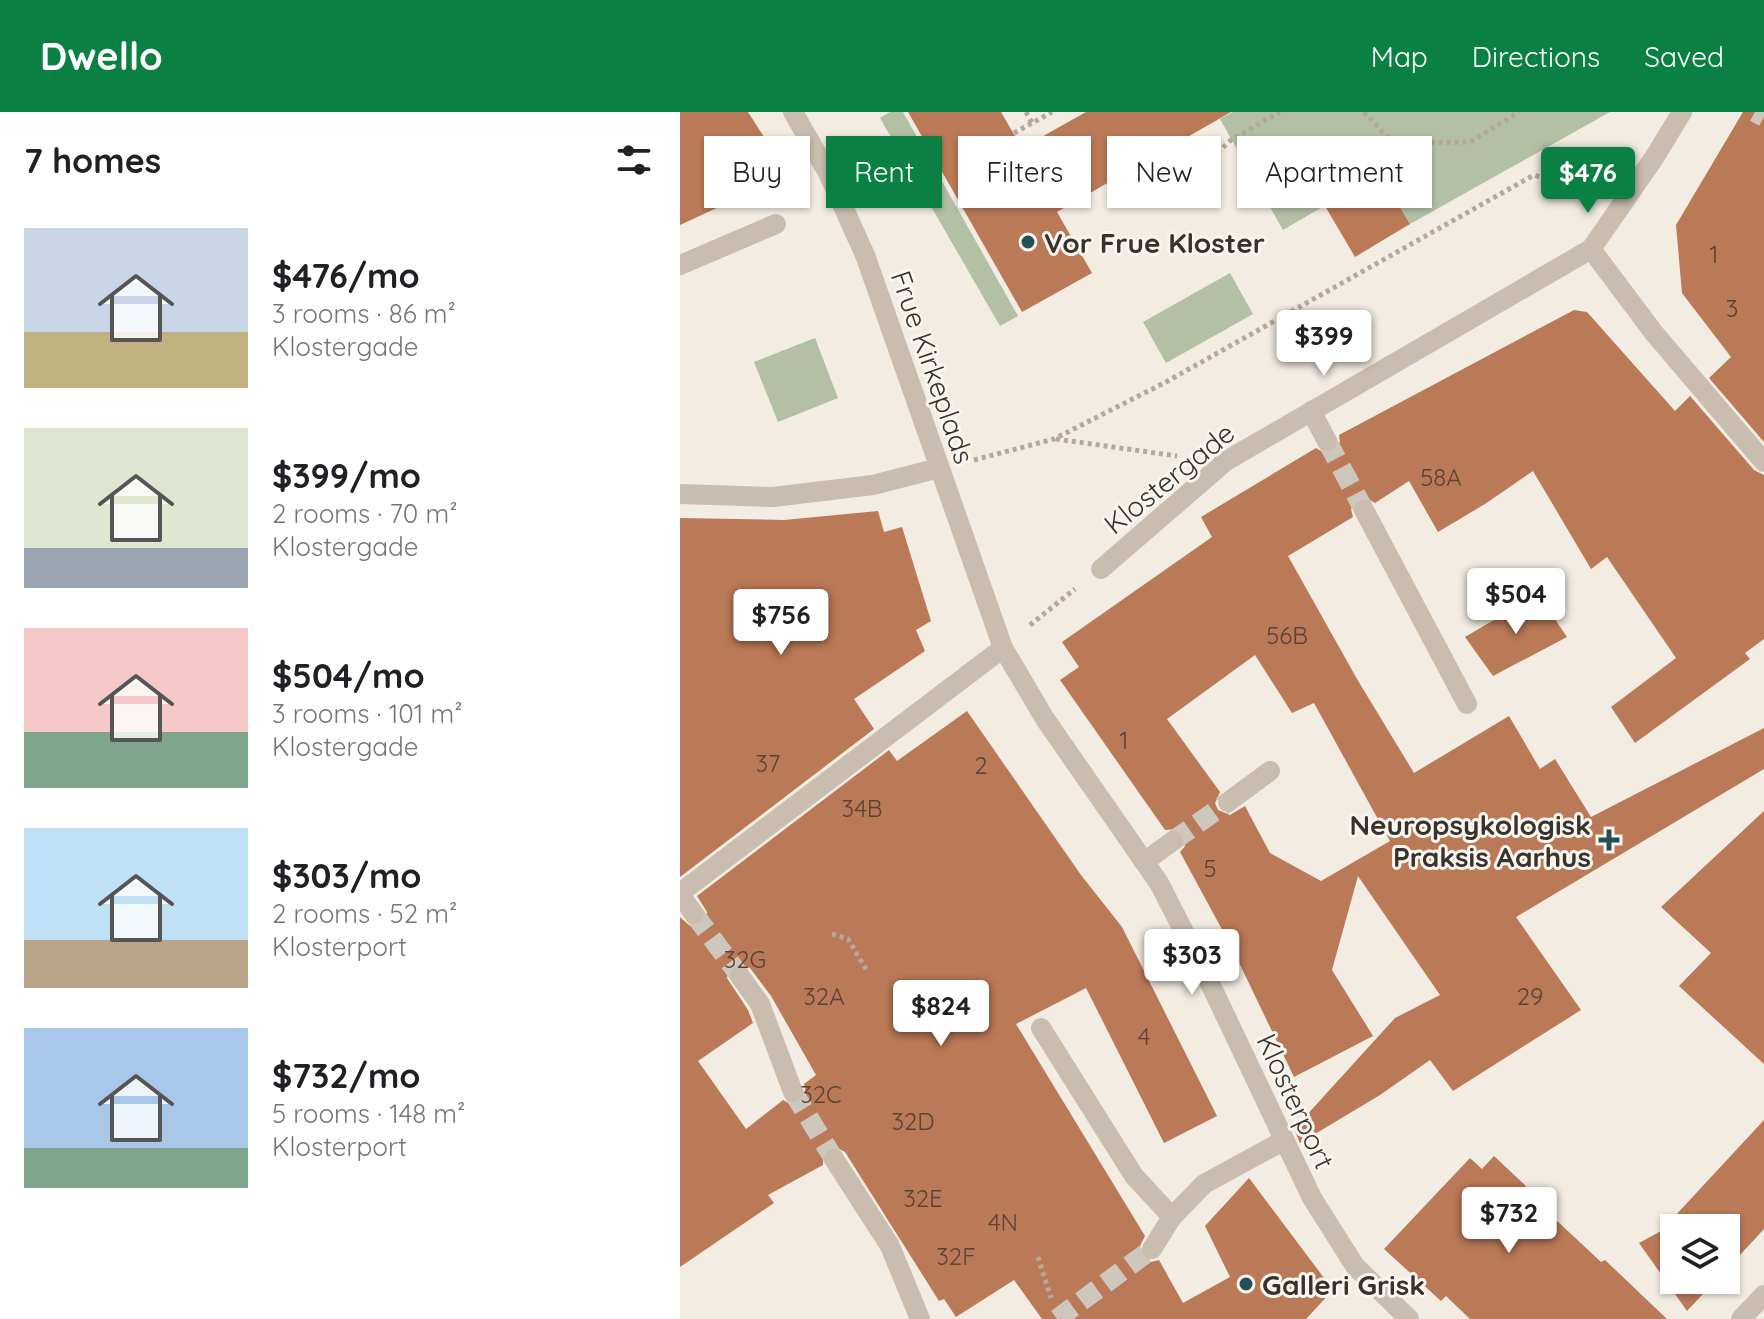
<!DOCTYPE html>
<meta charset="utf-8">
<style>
:root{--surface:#fff;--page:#f2f2f2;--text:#202124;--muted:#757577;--accent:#0b8043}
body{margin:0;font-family:Quicksand,sans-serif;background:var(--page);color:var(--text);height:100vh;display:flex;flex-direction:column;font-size:30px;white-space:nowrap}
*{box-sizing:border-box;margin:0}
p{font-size:26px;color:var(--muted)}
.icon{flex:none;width:44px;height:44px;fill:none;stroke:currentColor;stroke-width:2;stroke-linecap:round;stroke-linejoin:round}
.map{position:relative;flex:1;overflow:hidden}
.drawer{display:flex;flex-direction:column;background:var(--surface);width:680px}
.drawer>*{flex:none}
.banner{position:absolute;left:24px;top:24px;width:760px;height:72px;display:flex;gap:16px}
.fabs{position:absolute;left:980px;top:1102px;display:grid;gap:16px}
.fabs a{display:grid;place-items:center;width:80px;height:80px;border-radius:0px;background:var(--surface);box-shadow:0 2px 6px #0004;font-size:40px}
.price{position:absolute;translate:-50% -68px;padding:0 18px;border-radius:8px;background:#fff;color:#222;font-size:26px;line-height:52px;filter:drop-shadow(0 2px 4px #0008)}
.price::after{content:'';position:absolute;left:50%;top:48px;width:24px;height:18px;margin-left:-12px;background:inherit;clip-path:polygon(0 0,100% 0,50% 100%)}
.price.on{background:var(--accent);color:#fff}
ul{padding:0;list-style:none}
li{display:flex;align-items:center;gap:24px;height:200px;padding:0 24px}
li span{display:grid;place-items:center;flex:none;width:224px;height:160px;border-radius:0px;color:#555}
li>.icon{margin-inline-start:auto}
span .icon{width:96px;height:96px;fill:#fffc;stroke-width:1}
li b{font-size:34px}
h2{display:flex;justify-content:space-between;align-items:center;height:96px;padding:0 24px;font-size:34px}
.tag{padding:0 28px;border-radius:0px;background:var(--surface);box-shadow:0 2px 6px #0004;font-size:28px;line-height:72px}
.tag.on{background:var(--accent);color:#fff}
header{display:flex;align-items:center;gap:48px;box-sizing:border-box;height:112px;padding:0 40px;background:var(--accent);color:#fff}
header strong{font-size:38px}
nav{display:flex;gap:44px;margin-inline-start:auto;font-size:28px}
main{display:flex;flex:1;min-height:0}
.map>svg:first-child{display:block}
.green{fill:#b3c0a3}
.building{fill:#ba7957;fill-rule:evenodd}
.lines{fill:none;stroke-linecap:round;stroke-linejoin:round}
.minor-tunnel{stroke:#cdc7be;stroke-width:20;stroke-dasharray:20 10;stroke-linecap:butt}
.path{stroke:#b5a899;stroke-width:5;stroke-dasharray:4 4;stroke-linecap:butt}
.minor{stroke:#c9bdaf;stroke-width:20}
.poi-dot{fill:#254f57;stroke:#f9f5ef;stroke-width:3}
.labels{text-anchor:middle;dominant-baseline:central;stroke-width:6;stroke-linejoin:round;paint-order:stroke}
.number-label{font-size:24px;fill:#594337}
.poi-label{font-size:28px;font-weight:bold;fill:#39312c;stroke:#f9f5ef;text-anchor:start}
.street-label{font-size:28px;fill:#39312c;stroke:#f9f5ef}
</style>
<header>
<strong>Dwello</strong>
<nav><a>Map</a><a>Directions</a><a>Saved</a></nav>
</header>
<main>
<section class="drawer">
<h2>7 homes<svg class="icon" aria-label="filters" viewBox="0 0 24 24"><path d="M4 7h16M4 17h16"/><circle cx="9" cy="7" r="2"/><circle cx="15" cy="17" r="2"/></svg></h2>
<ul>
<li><span style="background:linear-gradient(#c9d6e8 65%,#c2b280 0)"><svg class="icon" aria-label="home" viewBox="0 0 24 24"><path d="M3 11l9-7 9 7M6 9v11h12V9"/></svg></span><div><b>$476/mo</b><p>3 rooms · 86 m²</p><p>Klostergade</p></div></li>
<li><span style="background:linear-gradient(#dfe7d0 75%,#9aa5b1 0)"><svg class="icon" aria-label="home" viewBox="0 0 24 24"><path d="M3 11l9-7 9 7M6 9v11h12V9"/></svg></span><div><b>$399/mo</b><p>2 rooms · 70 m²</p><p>Klostergade</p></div></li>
<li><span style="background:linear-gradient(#f6c9c9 65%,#7fa58c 0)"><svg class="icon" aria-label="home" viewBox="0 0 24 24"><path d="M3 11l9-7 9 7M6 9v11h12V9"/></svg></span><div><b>$504/mo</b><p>3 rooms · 101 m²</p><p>Klostergade</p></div></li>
<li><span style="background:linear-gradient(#bfe0f5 70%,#b9a48a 0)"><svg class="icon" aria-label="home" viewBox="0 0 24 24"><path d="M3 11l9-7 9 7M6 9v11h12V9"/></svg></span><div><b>$303/mo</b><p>2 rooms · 52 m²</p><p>Klosterport</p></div></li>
<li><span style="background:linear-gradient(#a9c7e8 75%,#7fa58c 0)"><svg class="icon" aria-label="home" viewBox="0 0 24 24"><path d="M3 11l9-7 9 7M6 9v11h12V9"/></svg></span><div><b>$732/mo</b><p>5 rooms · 148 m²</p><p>Klosterport</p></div></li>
</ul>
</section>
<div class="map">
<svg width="1084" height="1207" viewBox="0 0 1084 1207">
<rect width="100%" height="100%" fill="#f2ece2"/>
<!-- green -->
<g class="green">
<path d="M210,0H223L338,204L320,214L200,6Z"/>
<path d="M553,0H930L730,112L690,45L635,77L644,94L603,118L540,7Z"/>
<path d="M550,161L573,202L486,251L463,210Z"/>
<path d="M135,226L158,286L98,310L74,250Z"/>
</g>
<!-- building -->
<g class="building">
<path d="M0,0H68L95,42L86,73L0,113Z"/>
<path d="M228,0H321L342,36L406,0H551L377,100L412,161L342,200Z"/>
<path d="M1063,0H1084V330L1029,266L1051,245L1002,181L996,113Z"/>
<path d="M690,45L730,112L675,145L635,77Z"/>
<path d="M894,198L907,200L995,299L1010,284L1074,358L1084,363V527L1065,541L1070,547L955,631L931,595L996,546L927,445L911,457L853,359L805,392L758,420L729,369L695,391L685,385L679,386L671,397L673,405L608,444L677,567L734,661L829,604L860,657L875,647L911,705L1084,616V657L836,805L901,898L773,979L750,948L700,983L620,1031L614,1017L715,906L760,883L678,764L652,858L693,924L614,965L551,834L500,740L505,734L504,722L498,717L485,718L380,568L399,555L382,530L532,425L521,405L636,336L646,342L654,340L660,330L659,323ZM575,543L612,601L634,591L710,729L641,769L590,741L565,694L550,703L538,698L535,691L540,680L487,607Z"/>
<path d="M198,399L204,420L222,415L251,509L236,518L245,539L174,587L194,617L0,765V406L104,408Z"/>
<path d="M858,482L887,525L813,564L785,525Z"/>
<path d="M287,599L401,763L442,815L537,1004L484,1031L406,876L336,912L465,1124L459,1136L461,1144L471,1150L479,1148L503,1191L550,1165L525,1114L569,1066L653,1178L626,1207H362L334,1168L276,1205L264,1187L259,1189L165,1040L154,1034L143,1040V1053L88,1083L94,1091L0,1155V805L10,814L21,813L26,808L27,800L17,784L209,638L217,649ZM58,851L70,856L91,884L136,963L124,972L126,981L122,989L112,993L103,988L66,1017L18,949L73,911L68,898L47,866L49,858Z"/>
<path d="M1084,699V952L999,874L1031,841L981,795Z"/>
<path d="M1084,1008V1117L1046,1158V1116H994V1168H1036L1007,1199L959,1131L981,1119Z"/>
<path d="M814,1044L846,1074L843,1077L921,1150L925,1148L987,1207H790L766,1184L761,1189L704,1137L790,1046L802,1057Z"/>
</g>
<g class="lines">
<!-- minor-tunnel -->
<g class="minor-tunnel">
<path d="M1075,0L1084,5"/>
<path d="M647,329L684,398"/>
<path d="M493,729L548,690"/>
<path d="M14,802L60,864"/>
<path d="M113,980L154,1047"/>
<path d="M377,1207L472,1137"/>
</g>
<!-- path -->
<g class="path">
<path d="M346,0L352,11"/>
<path d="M684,0L713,31L790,30L839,0"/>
<path d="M334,21L372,0"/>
<path d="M514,63L551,28L600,0"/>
<path d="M376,327L497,344"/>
<path d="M294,348L374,327L486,270L854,63L906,81"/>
<path d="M350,513L395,477"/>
<path d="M152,822L168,827L187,859"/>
<path d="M358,1145L371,1186"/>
</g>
<!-- minor -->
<g class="minor">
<path d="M113,0L148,61L185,143L323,536L365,607L479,771L526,863L632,1086L675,1154L729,1207"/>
<path d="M911,137L974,221L1084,350"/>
<path d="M0,153L96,112"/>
<path d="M631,299L647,329"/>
<path d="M0,382L93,385L193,373L259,356"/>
<path d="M684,398L787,592"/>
<path d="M421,457L546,349L911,137L974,46L1002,0"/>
<path d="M548,690L590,659"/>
<path d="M464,750L493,729"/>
<path d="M0,781L323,536"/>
<path d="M0,783L14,802"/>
<path d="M60,864L80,892L113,980"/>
<path d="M361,916L454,1064L492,1105"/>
<path d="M154,1047L210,1134L240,1207"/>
<path d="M472,1137L492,1105L524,1072L603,1029"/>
<path d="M1061,1207L1084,1183"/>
</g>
</g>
<!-- markers -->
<g class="poi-dot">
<circle cx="348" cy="130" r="8"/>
<path d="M925 716h8v8h8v8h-8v8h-8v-8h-8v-8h8z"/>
<circle cx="566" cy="1172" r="8"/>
</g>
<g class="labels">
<!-- number labels -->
<g class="number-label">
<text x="1034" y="142">1</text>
<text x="1052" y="196">3</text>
<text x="761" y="365">58A</text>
<text x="607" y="523">56B</text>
<text x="444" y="628">1</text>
<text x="88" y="651">37</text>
<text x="301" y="653">2</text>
<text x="182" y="696">34B</text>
<text x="530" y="756">5</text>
<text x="65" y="847">32G</text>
<text x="144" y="884">32A</text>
<text x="850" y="884">29</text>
<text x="464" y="924">4</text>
<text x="141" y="982">32C</text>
<text x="233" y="1009">32D</text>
<text x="243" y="1086">32E</text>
<text x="323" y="1110">4N</text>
<text x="276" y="1144">32F</text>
</g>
<!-- poi labels -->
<g class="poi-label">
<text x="364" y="130">Vor Frue Kloster</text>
<text x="911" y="712" text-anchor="end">Neuropsykologisk<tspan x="911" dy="32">Praksis Aarhus</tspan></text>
<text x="582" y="1172">Galleri Grisk</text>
</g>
<!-- street labels -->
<g class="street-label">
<text transform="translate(253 255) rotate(71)">Frue Kirkeplads</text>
<text transform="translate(489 366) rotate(-39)">Klostergade</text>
<text transform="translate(616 989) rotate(65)">Klosterport</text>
</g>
</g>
</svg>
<div class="fabs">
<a><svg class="icon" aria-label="layers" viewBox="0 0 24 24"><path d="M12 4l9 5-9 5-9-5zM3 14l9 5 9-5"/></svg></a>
</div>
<b class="price on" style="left:908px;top:103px">$476</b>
<b class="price" style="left:644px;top:266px">$399</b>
<b class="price" style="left:836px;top:524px">$504</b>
<b class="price" style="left:101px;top:545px">$756</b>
<b class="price" style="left:512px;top:885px">$303</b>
<b class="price" style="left:261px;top:936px">$824</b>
<b class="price" style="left:829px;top:1143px">$732</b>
<div class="banner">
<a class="tag">Buy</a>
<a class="tag on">Rent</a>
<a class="tag">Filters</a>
<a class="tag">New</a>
<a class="tag">Apartment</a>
</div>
</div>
</main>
